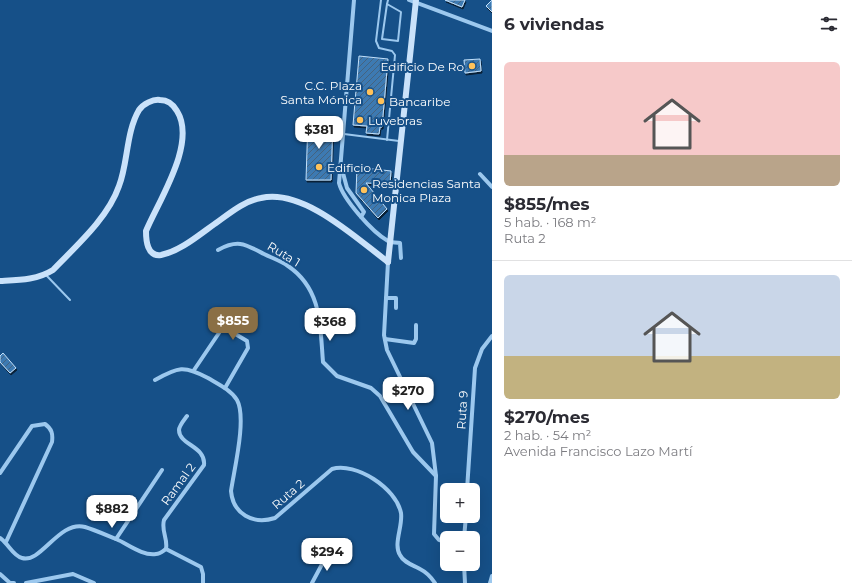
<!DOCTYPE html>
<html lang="es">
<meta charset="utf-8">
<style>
:root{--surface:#fff;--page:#f2f2f3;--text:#2b2b33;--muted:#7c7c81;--line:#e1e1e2;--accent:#8a6f45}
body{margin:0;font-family:Montserrat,sans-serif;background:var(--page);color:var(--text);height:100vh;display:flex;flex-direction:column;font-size:15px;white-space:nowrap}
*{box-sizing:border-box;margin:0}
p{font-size:13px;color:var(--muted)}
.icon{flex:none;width:22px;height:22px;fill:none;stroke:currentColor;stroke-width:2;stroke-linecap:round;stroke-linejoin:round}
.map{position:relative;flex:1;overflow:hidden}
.panel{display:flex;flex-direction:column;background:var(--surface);width:360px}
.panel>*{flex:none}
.tools{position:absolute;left:440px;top:483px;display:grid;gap:8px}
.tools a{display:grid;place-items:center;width:40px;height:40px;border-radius:6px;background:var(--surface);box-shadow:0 4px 16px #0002;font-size:20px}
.price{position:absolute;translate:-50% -34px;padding:0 9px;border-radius:8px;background:#fff;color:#222;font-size:13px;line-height:26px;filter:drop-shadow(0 1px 2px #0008)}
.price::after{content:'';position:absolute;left:50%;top:24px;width:12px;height:9px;margin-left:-6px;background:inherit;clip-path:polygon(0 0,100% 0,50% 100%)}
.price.selected{background:var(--accent);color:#fff}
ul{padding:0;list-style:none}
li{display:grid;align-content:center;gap:8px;height:212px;padding:0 12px}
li+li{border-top:1px solid var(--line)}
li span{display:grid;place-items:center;height:124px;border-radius:6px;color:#555}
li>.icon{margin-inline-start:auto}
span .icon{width:72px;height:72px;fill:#fffc;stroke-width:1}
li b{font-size:17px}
h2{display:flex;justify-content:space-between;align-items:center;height:48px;padding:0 12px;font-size:17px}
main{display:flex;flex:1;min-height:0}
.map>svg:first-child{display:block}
.building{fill:url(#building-hatch);stroke:#c2e0fa;filter:url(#shadow)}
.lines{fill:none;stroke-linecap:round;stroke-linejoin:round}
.service{stroke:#9cc8ee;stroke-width:2}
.minor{stroke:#9cc8ee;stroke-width:4}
.secondary{stroke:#cae2fa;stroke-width:6}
.poi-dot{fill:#ffc25a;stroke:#165088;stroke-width:1.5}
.labels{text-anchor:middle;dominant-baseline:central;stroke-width:4;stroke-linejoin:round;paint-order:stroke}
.poi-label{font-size:12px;fill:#fff;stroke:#165088;text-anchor:start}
.street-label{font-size:12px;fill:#fff;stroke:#165088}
</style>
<main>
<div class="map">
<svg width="492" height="583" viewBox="0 0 492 583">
<defs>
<pattern id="building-hatch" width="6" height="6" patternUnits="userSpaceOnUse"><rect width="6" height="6" fill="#3e7ab2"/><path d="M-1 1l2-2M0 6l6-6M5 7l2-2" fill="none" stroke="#45637f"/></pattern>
<filter id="shadow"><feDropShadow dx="1" dy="2" stdDeviation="0" flood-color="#0009"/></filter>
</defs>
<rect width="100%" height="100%" fill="#165088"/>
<!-- building -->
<g class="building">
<path d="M445,0H465L462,7Z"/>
<path d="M492,0V12L486,6Z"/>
<path d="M359,56L388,59L382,127H380L379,134L366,133L367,126L353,125Z"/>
<path d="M480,59L481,71L465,73L464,60Z"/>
<path d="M308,120L333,121L331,180H306Z"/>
<path d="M357,167L391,171L390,184L366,183L387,209L378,218L356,193Z"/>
<path d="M3,353L16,368L10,373L0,362V356Z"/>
</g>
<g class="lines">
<!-- service -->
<g class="service">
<path d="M381,0L376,41L379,48L392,51L395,55L387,140"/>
<path d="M387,4L401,12L398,41L382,39Z"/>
<path d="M387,4L388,0"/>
<path d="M344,134L399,141"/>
<path d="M46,275L70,300"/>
</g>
<!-- minor -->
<g class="minor">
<path d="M354,0L339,183C343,199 372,232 388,241C390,243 396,242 400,243L401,258"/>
<path d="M409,0L492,31"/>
<path d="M343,173L347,188L364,212L361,217"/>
<path d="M480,174L492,187"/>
<path d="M218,250C238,239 245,244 264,254C272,258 281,261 288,266C322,289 320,326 323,362L337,376L371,388L380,396L413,452L436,476"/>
<path d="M388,262L384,335L387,350L432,443L436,476L434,534L439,540L447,543"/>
<path d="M386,298H396V308"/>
<path d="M385,339L414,343L416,339V325"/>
<path d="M194,370L221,330L227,329L247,341L248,348L225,388"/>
<path d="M155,380C178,367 184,365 208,378C218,384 231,390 237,400C247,418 234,470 231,491C233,514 253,525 275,518L332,469C356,462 396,488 401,513C403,526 393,544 400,555C404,563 413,565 420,569C426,572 431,577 435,583"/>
<path d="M0,473L32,426L45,424C52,429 53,434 52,442L6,542"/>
<path d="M467,490L475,368L482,349L492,336"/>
<path d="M0,538C8,543 13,556 22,558C41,564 59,520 85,527C95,530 106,535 116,539C128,544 142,556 156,554C160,554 163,551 166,549L201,567L203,574V583"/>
<path d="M464,538L466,516"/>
<path d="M116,539L162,470"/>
<path d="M166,549C168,538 161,531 164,520L204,465C206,446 179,445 179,430C179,426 184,420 187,416"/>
<path d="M464,564L465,583"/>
<path d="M0,574L10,583H14"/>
<path d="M26,583L73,574L94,583"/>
<path d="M312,583L328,553"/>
<path d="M490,583L492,576"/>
</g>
<!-- secondary -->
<g class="secondary">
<path d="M388,262L416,0"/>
<path d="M0,281C19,280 37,280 53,270C76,246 108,218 119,186C128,163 126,132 139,110C143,104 153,99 160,100C168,100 173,104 177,111C197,143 159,200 146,231C146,240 147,257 161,255C181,251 200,234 216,223C230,213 244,201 261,198C303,188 356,238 388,262"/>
</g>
</g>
<!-- markers -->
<g class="poi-dot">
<circle cx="472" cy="66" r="4"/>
<circle cx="370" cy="92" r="4"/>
<circle cx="381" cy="101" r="4"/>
<circle cx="360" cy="120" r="4"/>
<circle cx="319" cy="167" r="4"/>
<circle cx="364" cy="190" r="4"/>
</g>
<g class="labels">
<!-- poi labels -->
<g class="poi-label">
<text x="464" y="66" text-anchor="end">Edificio De Ro</text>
<text x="362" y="85" text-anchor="end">C.C. Plaza<tspan x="362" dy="14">Santa Mónica</tspan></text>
<text x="389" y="101">Bancaribe</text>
<text x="368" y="120">Luvebras</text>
<text x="327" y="167">Edificio A</text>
<text x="372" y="183">Residencias Santa<tspan x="372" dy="14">Monica Plaza</tspan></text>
</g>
<!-- street labels -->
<g class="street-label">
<text transform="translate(284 254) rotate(31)">Ruta 1</text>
<text transform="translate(462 410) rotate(-86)">Ruta 9</text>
<text transform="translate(178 484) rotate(-54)">Ramal 2</text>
<text transform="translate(288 494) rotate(-41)">Ruta 2</text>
</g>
</g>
</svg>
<div class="tools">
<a>+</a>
<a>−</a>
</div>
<b class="price" style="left:319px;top:150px">$381</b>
<b class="price selected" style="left:233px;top:341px">$855</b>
<b class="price" style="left:330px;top:342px">$368</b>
<b class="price" style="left:408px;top:411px">$270</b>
<b class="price" style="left:112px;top:529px">$882</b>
<b class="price" style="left:327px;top:572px">$294</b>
</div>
<section class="panel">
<h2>6 viviendas<svg class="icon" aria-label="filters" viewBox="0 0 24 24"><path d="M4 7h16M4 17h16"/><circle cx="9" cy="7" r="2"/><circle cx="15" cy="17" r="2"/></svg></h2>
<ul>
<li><span style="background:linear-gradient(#f6c9c9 75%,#b9a48a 0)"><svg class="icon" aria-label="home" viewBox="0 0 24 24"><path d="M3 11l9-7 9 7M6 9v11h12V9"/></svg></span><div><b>$855/mes</b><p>5 hab. · 168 m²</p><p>Ruta 2</p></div></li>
<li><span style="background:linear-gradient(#c9d6e8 65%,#c2b280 0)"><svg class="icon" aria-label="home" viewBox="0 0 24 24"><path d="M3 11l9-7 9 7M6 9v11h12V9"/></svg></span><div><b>$270/mes</b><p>2 hab. · 54 m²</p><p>Avenida Francisco Lazo Martí</p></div></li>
</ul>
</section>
</main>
